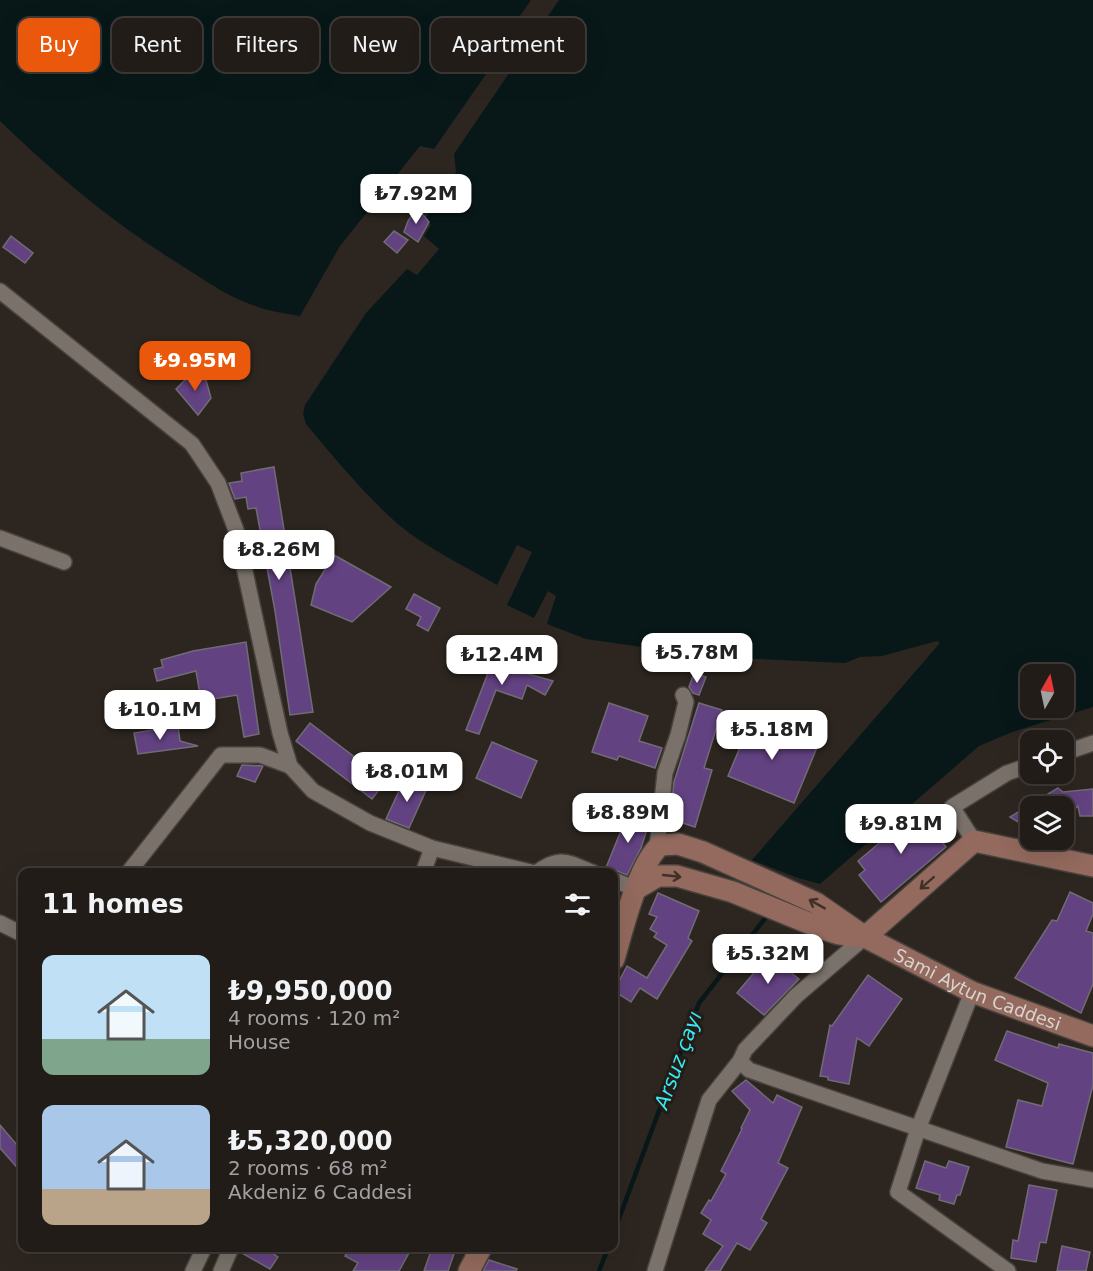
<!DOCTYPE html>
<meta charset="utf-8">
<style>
:root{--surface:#221c18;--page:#2e2925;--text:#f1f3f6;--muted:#a2a1a2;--line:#3f3a37;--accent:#ea580c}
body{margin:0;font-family:"DejaVu Sans",sans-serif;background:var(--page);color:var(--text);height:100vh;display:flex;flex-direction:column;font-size:22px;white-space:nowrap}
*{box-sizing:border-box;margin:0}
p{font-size:20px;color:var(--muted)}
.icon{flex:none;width:33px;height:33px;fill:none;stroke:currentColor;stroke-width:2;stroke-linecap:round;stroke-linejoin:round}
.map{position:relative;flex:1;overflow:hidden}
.panel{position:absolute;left:18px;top:868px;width:600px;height:384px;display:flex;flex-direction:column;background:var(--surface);border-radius:12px;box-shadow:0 6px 24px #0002,0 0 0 2px var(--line)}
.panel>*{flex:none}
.banner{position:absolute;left:18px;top:18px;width:600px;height:54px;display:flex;gap:12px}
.needle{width:39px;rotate:9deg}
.buttons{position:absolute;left:1020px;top:664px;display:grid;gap:12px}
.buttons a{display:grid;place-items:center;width:54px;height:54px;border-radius:12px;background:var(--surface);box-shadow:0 6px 24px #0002,0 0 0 2px var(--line);font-size:30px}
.price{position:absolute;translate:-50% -51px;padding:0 14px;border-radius:12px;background:#fff;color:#222;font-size:20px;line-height:39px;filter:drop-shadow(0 2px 3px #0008)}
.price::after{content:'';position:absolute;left:50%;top:36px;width:18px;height:14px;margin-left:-9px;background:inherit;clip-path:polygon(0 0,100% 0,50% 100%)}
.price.active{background:var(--accent);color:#fff}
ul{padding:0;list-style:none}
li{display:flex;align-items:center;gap:18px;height:150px;padding:0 24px}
li span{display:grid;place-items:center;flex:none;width:168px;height:120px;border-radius:12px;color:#555}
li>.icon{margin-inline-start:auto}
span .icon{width:72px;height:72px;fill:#fffc;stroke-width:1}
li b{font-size:26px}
h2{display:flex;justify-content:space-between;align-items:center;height:72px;padding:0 24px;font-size:26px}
.chip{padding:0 21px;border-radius:12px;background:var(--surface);box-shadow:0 6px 24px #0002,0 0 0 2px var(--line);font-size:21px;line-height:54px}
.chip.active{background:var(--accent);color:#fff}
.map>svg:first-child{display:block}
.water{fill:#081819;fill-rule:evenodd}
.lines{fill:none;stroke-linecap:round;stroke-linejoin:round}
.stream{stroke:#081819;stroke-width:4.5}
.building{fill:#634282;stroke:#706c75;stroke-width:1.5}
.street-casing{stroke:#47423d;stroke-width:18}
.secondary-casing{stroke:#47423d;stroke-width:24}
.street{stroke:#79716a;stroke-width:15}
.secondary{stroke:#936a5d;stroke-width:21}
.oneway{stroke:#3f3028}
.labels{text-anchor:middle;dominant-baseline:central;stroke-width:6;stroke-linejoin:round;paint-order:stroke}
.street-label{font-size:18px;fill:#d7d3cf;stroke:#231c17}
.water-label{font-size:20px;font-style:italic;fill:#37ebf6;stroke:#231c17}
</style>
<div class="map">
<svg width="1093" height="1271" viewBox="0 0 1093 1271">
<rect width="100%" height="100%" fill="#2d2620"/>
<!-- water -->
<g class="water">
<path d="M0,0H531L508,33L511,38L434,149L420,146L340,246L300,316C282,313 264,310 247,303C226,295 206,281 187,269C117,226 59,178 0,121Z"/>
<path d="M559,0H1093V707L1012,732L979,746L820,884L798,878L752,860L940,643L937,641L882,656L860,657L845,663L716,657L677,652L586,639L547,624L556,596L548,591L534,618L507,605L532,552L517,545L497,585C465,566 428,549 399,525C365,495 335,459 306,424L303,414L305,405L366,313L407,269L417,275L439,249L424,236L431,225L425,219L456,172L454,154ZM1030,675H1064V708H1030Z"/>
</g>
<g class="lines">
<!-- stream -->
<g class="stream">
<path d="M614,1232L699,1003L770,912"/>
<path d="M599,1271L608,1248"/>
</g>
</g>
<!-- building -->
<g class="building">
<path d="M417,207L429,222L418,242L404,232L408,221Z"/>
<path d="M394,231L408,240L397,253L384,242Z"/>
<path d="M11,236L33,253L25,263L3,247Z"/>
<path d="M192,373L206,380L211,398L198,415L176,389Z"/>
<path d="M274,467L313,712L290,715L275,611L256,508L248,509L246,497L235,499L229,483L242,481L241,473Z"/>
<path d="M334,555L391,587L352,622L311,605L316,584Z"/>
<path d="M414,594L440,608L428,631L417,625L421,617L406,609Z"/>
<path d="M246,642L259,734L244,737L237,695L201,701L196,671L157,681L154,669L163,667L161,660L193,651Z"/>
<path d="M484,651L520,664L518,671L553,681L545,695L527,685L522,699L496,690L479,734L466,730L488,673L476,668Z"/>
<path d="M694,673L706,677L699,695L693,693L689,687Z"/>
<path d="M609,703L648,716L639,741L662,748L655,768L619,756L617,760L592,752Z"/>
<path d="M699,703L722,710L704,768L712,770L695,827L670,819L674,782Z"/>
<path d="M746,719L818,745L794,803L728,776L741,745L737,744Z"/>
<path d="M310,723L386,781L372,799L296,741Z"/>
<path d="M178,726L180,741L198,746L138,754L134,733Z"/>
<path d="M492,742L537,761L521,798L476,778Z"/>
<path d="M242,765L263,766L255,782L237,776Z"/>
<path d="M405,778L427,788L409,828L386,819Z"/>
<path d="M1058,788L1063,792L1093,789V816H1080L1078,806L1064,819V807H1030V829L1010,817Z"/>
<path d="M923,806L935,821L929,826L946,847L881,902L859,875L865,870L858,861Z"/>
<path d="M629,811L650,820L641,848L627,875L617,871L605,870Z"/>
<path d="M1070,892L1093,903V914L1086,931L1093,933V984L1081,1013L1015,978L1052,920L1057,921Z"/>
<path d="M658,893L699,911L688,938L692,941L657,999L640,988L631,1002L614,991L627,966L647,978L667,945L654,937L657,933L650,929L657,917L649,914Z"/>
<path d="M769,955L799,979L764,1015L737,993Z"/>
<path d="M868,975L902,999L869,1046L857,1038L849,1084L828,1080V1077L820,1076L830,1025L832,1026Z"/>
<path d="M1007,1031L1058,1048L1059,1044L1093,1053V1085L1073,1164L1006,1147L1018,1100L1042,1106L1048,1083L995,1060Z"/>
<path d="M746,1080L773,1103L777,1095L802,1107L778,1163L788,1168L761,1219L767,1223L750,1250L737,1243L720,1271H705L723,1246L703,1234L711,1220L701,1213L709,1200L711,1201L726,1174L721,1171L742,1129L741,1128L750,1110L732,1091Z"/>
<path d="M0,1125L22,1151V1173L0,1148Z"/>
<path d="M925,1161L946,1168L949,1161L969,1167L960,1195H957L954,1204L939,1200L940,1195L916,1188Z"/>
<path d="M1029,1185L1057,1190L1046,1243L1040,1242L1036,1262L1011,1258L1013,1240L1018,1241Z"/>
<path d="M1062,1246L1090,1252L1086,1271H1057Z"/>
<path d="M241,1248H265L278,1257L270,1269L240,1252Z"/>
<path d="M350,1248H403L410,1251L399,1271H353L358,1263L345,1256Z"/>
<path d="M432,1248H456L448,1271H424Z"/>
<path d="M489,1260L517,1269L516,1271H483Z"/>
</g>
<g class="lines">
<!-- street casing -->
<g class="street-casing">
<g id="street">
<path d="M0,291L192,444L218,483L236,530L280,733L290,766L313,791L370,823L432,848L535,873"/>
<path d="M0,538L64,562"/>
<path d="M1064,753L1093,743"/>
<path d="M974,841L952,807L1007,773L1030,765"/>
<path d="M657,848L665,773L678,735L686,702L683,695"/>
<path d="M128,873L221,755H260L290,766"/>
<path d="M423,873L432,848"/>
<path d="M536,873C561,854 568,863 594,873"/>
<path d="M614,880L636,889"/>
<path d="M0,923L22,934"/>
<path d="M972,992L918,1129L898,1192L1008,1271"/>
<path d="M740,1061L749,1070L1042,1171L1093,1180"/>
<path d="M193,1271L204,1248"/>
<path d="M221,1271L231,1248"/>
<path d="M655,1271L709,1100L740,1061L745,1050L796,996L865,937"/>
</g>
</g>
<!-- secondary casing -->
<g class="secondary-casing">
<g id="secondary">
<path d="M636,889L658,876H677L733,892L823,929L839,934L858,937"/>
<path d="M865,937L974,841L1093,866"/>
<path id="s1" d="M614,959C622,932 639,861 661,845L678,844L703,852L816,903L865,937L972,992L1093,1036"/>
<path d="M469,1271L481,1248"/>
</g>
</g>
<!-- street -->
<use href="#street" class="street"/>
<!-- secondary -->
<use href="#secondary" class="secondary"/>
</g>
<!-- one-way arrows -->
<defs><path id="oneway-shaft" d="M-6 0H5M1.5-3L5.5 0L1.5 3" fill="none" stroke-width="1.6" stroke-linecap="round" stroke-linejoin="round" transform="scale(1.5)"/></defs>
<g class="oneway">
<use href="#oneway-shaft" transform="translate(672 876) rotate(6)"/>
<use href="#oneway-shaft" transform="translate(927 883) rotate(139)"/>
<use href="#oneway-shaft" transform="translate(817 904) rotate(-151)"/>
</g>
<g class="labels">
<!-- street labels -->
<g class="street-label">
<text stroke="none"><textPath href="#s1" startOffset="476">Sami Aytun Caddesi</textPath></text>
</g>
<!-- water labels -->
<g class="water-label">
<text transform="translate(678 1060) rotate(-70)">Arsuz çayı</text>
</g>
</g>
</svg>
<div class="buttons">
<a><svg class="needle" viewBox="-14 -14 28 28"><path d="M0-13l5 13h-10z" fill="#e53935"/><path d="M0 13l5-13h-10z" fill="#a2a1a2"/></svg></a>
<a><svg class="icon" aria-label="locate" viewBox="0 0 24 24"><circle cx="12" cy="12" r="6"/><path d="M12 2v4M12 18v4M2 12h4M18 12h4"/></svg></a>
<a><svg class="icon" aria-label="layers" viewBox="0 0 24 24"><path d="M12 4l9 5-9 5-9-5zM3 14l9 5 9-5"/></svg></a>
</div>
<b class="price" style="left:416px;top:225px">₺7.92M</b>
<b class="price active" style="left:195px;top:392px">₺9.95M</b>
<b class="price" style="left:279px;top:581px">₺8.26M</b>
<b class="price" style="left:697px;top:684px">₺5.78M</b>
<b class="price" style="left:502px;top:686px">₺12.4M</b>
<b class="price" style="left:160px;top:741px">₺10.1M</b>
<b class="price" style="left:772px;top:761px">₺5.18M</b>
<b class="price" style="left:407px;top:803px">₺8.01M</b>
<b class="price" style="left:628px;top:844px">₺8.89M</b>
<b class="price" style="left:901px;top:855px">₺9.81M</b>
<b class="price" style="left:768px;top:985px">₺5.32M</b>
<div class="banner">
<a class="chip active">Buy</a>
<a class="chip">Rent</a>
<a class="chip">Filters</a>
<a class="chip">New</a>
<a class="chip">Apartment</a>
</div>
<section class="panel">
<h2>11 homes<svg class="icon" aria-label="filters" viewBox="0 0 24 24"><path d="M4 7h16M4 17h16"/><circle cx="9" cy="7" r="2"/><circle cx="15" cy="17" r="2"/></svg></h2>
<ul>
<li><span style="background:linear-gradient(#bfe0f5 70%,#7fa58c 0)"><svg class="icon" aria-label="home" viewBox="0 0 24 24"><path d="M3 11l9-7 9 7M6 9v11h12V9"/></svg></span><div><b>₺9,950,000</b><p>4 rooms · 120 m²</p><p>House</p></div></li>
<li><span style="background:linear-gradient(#a9c7e8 70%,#b9a48a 0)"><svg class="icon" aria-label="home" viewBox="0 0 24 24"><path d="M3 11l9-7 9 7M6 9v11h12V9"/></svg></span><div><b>₺5,320,000</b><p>2 rooms · 68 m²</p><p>Akdeniz 6 Caddesi</p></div></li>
</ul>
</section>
</div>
